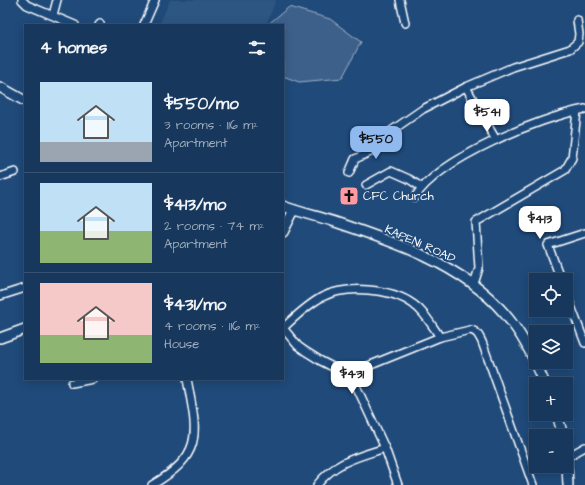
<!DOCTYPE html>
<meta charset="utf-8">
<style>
:root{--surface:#17385c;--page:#203f62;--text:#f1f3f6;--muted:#9eacbb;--line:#365272;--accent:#90b9f0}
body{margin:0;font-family:"Architects Daughter",sans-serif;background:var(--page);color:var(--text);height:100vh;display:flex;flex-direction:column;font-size:15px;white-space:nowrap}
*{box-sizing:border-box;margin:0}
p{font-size:13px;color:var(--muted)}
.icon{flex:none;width:22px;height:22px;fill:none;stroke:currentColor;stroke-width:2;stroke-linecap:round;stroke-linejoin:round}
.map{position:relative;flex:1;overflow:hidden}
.details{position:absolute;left:24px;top:24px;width:260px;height:356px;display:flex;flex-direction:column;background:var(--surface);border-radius:0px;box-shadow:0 2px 10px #0003,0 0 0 1px var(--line)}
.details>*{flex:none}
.buttons{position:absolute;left:529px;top:273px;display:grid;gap:8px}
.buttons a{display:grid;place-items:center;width:44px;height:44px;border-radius:0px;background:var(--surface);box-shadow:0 2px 10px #0003,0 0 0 1px var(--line);font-size:20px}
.price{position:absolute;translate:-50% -34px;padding:0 9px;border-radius:8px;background:#fff;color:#222;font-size:13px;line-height:26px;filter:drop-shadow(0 1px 2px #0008)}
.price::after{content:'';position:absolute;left:50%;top:24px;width:12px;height:9px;margin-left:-6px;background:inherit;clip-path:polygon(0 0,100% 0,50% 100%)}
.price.selected{background:var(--accent);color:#111}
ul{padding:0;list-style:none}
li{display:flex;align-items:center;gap:12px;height:100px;padding:0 16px}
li+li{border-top:1px solid var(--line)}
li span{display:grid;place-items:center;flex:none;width:112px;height:80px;border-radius:0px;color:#555}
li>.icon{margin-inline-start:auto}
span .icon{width:48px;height:48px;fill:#fffc;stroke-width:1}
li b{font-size:17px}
h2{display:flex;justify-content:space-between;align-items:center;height:48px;padding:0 16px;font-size:17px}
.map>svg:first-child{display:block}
.built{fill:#2e5683}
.green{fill:#3c618b;stroke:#9eb0c5}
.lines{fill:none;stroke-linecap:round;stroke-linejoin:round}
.street-casing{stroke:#fff;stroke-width:10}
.secondary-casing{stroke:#fff;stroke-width:12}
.street{stroke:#1f4a7a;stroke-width:7}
.secondary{stroke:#1f4a7a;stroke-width:9}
.labels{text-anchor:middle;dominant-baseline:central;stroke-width:4;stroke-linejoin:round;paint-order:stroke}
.poi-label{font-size:12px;fill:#fff;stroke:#1f4a7a;text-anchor:start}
.street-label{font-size:12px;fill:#fff;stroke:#1f4a7a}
</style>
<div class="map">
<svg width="585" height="485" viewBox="0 0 585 485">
<rect width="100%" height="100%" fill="#1f4a7a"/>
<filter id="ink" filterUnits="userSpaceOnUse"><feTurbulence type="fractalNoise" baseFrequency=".025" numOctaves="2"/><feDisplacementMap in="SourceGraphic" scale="8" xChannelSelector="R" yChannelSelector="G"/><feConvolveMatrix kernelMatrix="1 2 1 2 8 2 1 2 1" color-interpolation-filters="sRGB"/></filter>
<g filter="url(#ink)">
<!-- built -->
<path class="built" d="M170,0H276L266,25H159Z"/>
<!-- green -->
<path class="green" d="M289,7L330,19L361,42L342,78L299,82L283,76V25H267Z"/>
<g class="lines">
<!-- street casing -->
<g class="street-casing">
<g id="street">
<path d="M22,0L27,5L75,25"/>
<path d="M400,0L405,23"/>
<path d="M53,15L57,0"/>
<path d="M99,25L100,24"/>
<path d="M144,25L155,0"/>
<path d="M466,87L496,140"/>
<path d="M349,173L355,159L377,149L379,146L378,140L423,109L466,87L513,67L570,49L578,42L579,34L577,20"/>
<path d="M0,177L15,172"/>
<path d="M366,185L391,171L409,179L421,187"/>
<path d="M415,197C440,158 539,118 585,109"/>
<path d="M561,280L548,245L585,233"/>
<path d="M474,284L479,268L476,222L565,170L572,158L577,111"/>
<path d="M566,293L585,343"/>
<path d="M0,296L25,288"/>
<path d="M283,328L298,346L305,351L321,361L352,377L385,448L398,485"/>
<path d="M283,328C295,317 307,305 322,297C346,285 391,288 413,304C425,312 432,326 440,337"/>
<path d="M346,375L440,337L470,330C477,331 479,336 482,342L533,485"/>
<path d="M72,383L93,379"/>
<path d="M567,457L585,447"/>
<path d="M152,485C205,454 197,433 187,379"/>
<path d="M317,485C336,461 358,457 385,448"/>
</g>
</g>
<!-- secondary casing -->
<g class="secondary-casing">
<g id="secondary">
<path d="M0,87L25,101"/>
<path d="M283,206C299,212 316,216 332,221C392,241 462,264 504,313C522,333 535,360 545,384"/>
<path d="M283,232L294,210"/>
<path d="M0,338L25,329"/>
<path d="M557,414L563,436"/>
<path d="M566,450L568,485"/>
</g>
</g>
<!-- street -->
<use href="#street" class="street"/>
<!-- secondary -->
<use href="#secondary" class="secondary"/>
</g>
</g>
<!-- icons -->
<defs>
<g id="church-square" transform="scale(1)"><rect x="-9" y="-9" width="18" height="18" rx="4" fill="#ff9aa2" stroke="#1f4a7a"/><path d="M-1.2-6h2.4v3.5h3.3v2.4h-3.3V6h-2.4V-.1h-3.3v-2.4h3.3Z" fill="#111"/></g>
</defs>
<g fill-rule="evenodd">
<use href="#church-square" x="349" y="196"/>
</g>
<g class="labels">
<!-- poi labels -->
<g class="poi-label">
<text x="363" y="196">CFC Church</text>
</g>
<!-- street labels -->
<g class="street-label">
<text transform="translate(420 244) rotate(24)">KAPENI ROAD</text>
</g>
</g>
</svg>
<div class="buttons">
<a><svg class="icon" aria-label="locate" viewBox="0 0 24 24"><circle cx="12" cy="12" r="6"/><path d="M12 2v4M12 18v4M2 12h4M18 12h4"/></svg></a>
<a><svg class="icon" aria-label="layers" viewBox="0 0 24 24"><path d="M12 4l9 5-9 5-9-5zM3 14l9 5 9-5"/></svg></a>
<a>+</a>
<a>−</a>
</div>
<b class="price" style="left:487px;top:133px">$541</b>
<b class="price selected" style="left:376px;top:160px">$550</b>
<b class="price" style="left:540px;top:240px">$413</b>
<b class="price" style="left:352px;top:395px">$431</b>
<section class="details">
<h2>4 homes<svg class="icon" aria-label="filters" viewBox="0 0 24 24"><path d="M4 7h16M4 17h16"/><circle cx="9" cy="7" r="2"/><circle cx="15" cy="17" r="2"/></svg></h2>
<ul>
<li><span style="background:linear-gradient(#bfe0f5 75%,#9aa5b1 0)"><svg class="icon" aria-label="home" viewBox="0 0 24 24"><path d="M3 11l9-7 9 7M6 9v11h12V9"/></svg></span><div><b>$550/mo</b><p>3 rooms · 116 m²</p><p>Apartment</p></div></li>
<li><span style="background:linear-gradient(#bfe0f5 60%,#8fb573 0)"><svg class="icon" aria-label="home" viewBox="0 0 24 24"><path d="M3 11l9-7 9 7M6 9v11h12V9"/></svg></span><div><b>$413/mo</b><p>2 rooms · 74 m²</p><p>Apartment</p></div></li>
<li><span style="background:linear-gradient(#f6c9c9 65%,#8fb573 0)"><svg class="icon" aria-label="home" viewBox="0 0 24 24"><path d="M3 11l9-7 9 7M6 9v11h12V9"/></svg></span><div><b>$431/mo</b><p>4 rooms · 116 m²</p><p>House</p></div></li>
</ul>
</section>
</div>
